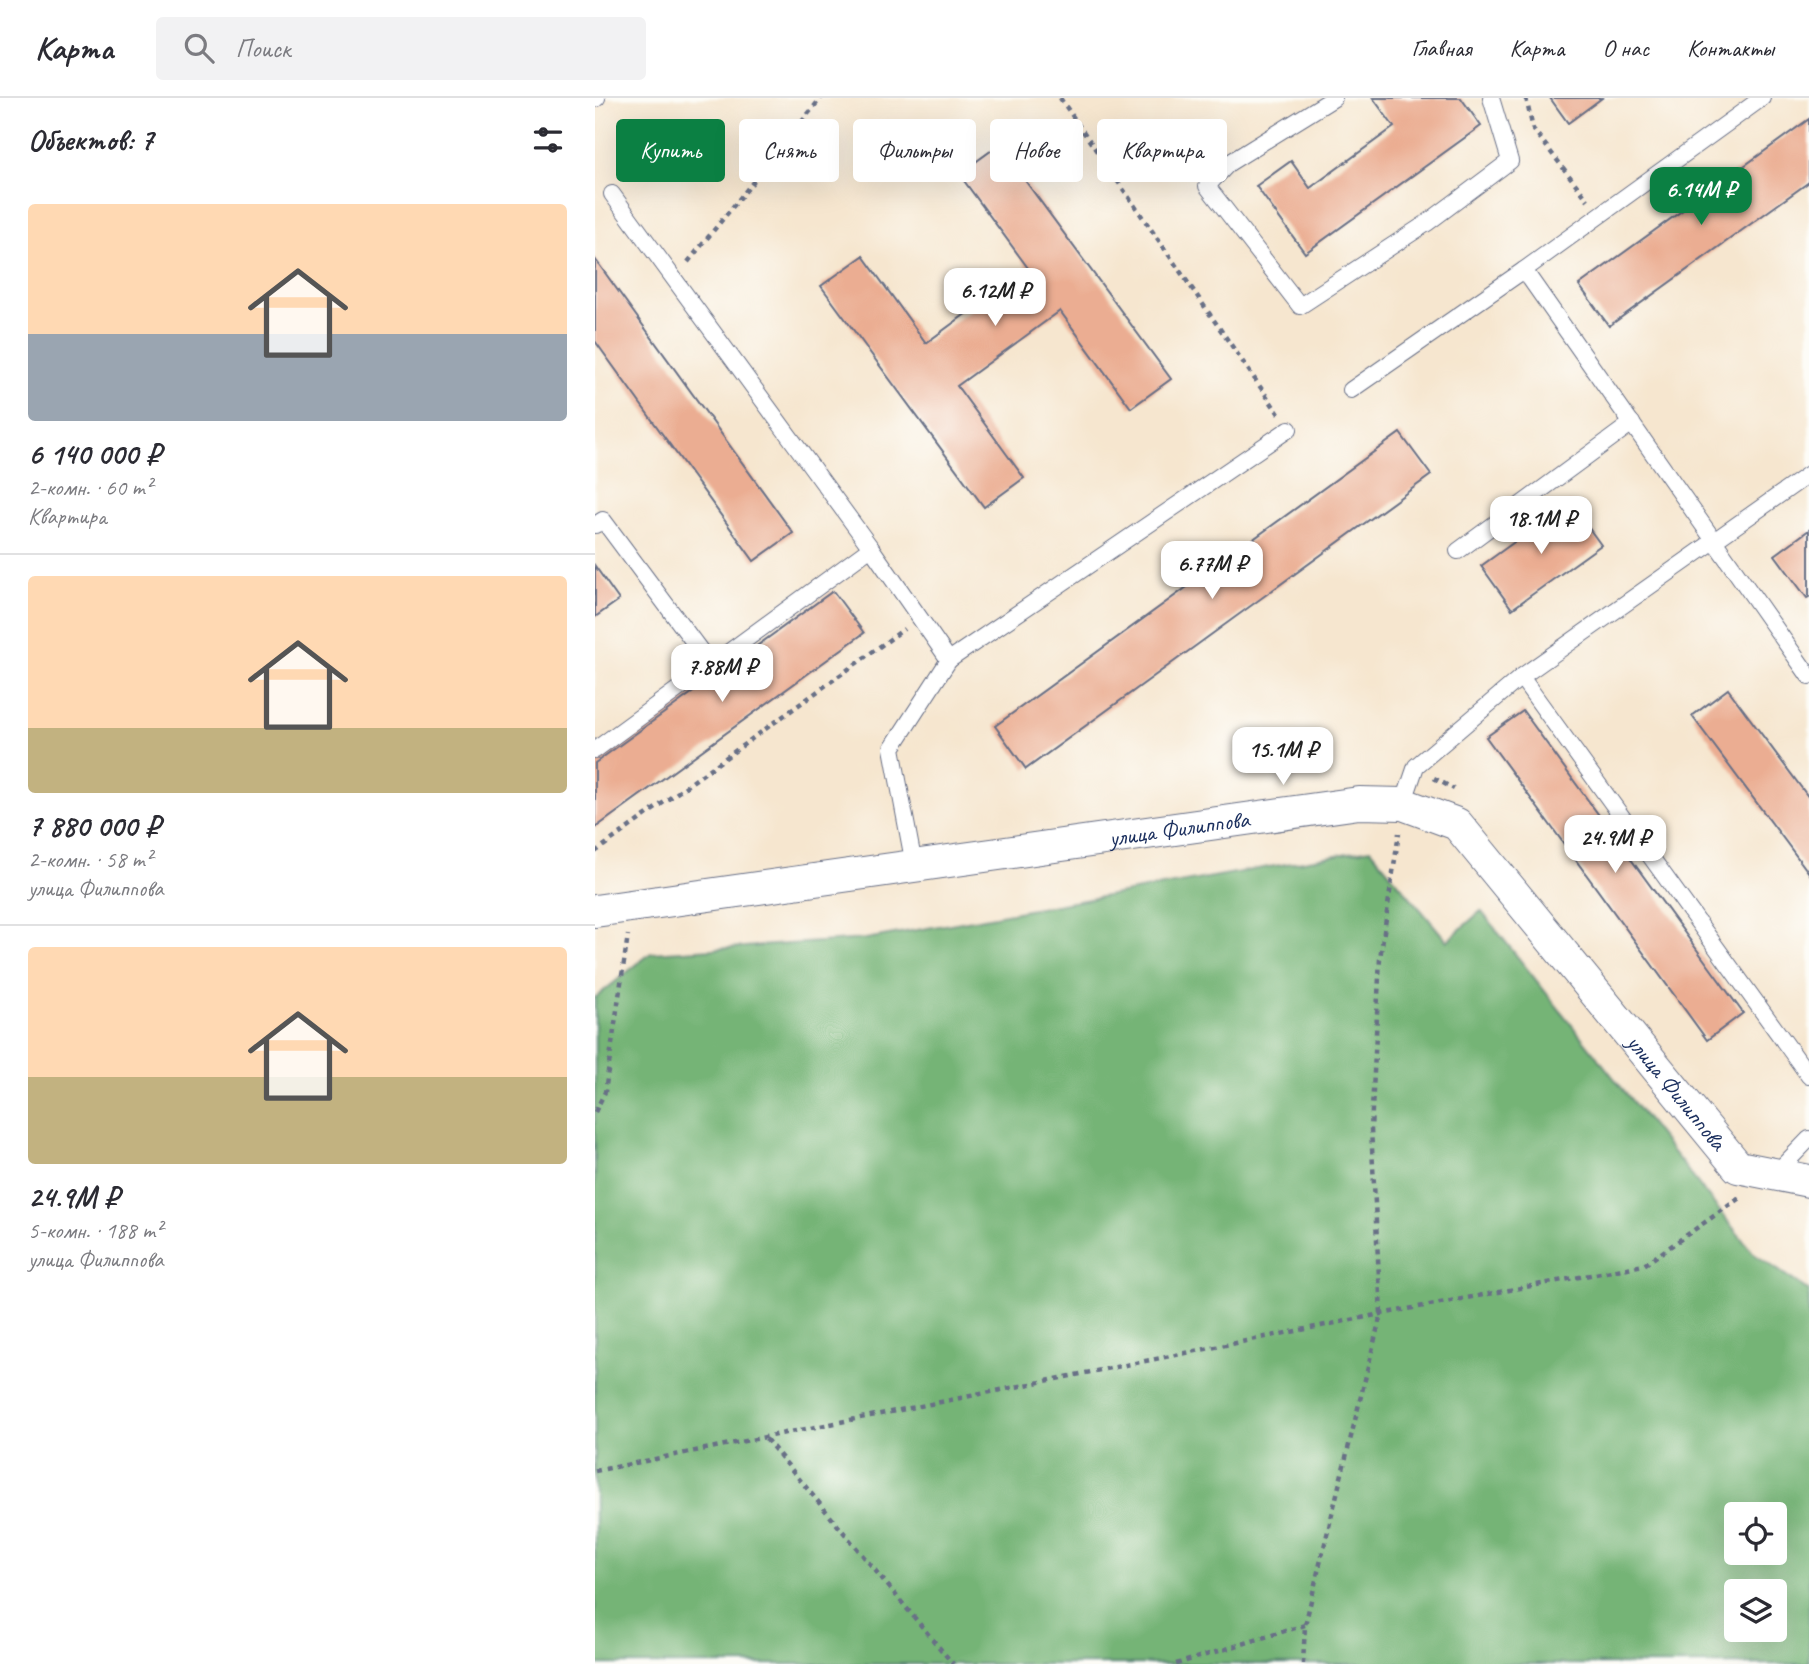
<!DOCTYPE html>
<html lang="ru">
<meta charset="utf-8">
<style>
:root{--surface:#fff;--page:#f2f2f3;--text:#2b2b33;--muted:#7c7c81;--line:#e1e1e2;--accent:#0b8043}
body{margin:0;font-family:Caveat,sans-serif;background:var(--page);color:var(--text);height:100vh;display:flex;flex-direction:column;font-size:26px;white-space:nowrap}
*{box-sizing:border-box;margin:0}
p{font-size:23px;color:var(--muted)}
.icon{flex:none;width:38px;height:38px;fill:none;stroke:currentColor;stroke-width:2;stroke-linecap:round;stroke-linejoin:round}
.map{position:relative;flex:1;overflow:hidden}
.side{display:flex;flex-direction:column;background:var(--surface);width:595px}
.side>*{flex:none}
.banner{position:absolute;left:21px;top:21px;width:665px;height:63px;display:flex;gap:14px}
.tools{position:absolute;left:1129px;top:1404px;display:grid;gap:14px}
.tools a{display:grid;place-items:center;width:63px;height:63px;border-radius:7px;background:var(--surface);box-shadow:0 7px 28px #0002;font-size:35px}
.price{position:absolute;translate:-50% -60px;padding:0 16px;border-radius:14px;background:#fff;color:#222;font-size:23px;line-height:46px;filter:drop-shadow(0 2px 4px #0008)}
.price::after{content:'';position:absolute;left:50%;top:42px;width:21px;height:16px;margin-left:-10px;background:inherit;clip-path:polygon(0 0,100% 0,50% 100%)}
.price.active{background:var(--accent);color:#fff}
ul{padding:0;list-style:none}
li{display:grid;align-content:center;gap:14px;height:371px;padding:0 28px}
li+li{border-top:2px solid var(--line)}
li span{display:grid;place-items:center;height:217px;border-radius:7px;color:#555}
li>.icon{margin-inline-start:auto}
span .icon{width:126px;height:126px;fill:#fffc;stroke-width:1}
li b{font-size:30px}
h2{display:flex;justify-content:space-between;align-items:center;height:84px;padding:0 28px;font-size:30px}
.tag{padding:0 24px;border-radius:7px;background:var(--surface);box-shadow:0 7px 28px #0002;font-size:24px;line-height:63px}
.tag.active{background:var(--accent);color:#fff}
header{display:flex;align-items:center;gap:42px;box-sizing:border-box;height:98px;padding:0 35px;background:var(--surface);border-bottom:2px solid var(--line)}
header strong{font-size:33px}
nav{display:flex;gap:38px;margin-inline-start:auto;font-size:24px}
.search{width:490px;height:63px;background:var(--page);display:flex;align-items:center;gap:18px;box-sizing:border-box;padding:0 24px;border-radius:7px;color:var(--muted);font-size:26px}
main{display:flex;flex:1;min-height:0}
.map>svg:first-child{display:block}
.forest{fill:#74b476;stroke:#48726a;stroke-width:2;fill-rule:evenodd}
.building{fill:#ebad92}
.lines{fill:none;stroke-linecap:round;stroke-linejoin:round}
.lane-casing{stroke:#686f86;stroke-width:18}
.street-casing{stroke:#686f86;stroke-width:34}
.path{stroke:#686f86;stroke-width:4.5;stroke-dasharray:5 5;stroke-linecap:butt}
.lane{stroke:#fff;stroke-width:16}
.street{stroke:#fff;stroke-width:32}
.labels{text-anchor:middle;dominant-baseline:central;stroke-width:7;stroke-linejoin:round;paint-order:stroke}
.street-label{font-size:24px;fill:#1b2f5e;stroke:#fdfcf7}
</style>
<header>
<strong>Карта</strong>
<div class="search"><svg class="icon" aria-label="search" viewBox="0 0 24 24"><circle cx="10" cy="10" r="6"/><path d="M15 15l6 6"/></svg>Поиск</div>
<nav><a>Главная</a><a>Карта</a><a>О нас</a><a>Контакты</a></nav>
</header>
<main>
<section class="side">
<h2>Объектов: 7<svg class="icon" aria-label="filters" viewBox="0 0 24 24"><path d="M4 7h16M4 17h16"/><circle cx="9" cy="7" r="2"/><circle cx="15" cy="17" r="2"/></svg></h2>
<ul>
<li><span style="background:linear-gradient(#ffd9b3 60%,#9aa5b1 0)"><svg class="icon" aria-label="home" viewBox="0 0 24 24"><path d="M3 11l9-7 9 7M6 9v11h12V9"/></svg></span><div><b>6 140 000 ₽</b><p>2-комн. · 60 m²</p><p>Квартира</p></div></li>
<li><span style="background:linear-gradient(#ffd9b3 70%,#c2b280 0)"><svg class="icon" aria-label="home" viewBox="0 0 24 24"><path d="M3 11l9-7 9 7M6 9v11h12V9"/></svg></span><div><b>7 880 000 ₽</b><p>2-комн. · 58 m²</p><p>улица Филиппова</p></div></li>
<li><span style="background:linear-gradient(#ffd9b3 60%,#c2b280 0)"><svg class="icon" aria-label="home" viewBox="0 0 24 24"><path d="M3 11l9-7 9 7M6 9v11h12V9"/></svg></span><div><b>24.9M ₽</b><p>5-комн. · 188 m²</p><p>улица Филиппова</p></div></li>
</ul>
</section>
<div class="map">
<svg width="1214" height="1566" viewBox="0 0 1214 1566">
<rect width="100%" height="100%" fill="#fdfcf7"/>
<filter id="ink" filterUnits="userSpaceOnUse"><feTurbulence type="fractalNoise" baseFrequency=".0143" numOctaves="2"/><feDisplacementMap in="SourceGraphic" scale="14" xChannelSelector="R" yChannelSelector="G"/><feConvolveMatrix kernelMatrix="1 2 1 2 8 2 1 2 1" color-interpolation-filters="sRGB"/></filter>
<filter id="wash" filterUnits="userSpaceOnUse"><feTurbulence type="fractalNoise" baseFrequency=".00686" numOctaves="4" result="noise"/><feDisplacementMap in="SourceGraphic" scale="28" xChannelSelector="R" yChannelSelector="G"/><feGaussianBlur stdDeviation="1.57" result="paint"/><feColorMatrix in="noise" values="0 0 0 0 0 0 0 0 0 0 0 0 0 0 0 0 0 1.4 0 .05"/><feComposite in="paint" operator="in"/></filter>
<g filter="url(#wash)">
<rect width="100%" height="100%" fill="#f6e6cf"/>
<!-- forest -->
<path class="forest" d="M775,751L852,843L886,813L1159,1156L1214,1193V1566H0V900L56,855L271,841ZM1141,1416H1180V1454H1141ZM1141,1493H1180V1531H1141Z"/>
<g id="blocks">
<!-- building -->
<g class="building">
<path d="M778,0H866L886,28L710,155L661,88L696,63L715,90L799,29Z"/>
<path d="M955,0H1007L973,25Z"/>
<path d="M1214,21V84L1014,228L984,187Z"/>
<path d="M118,26L123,51L76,60L71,35Z"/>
<path d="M404,47L576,281L536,310L465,213L362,288L429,380L389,409L226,188L268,158L331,245L433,170L364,76Z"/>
<path d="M0,161L198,435L159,463L0,243Z"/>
<path d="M805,335L836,377L431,671L400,628Z"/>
<path d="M975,404L1006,447L917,511L886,468Z"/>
<path d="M1214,432V499L1212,500L1180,457Z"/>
<path d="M0,468L24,502L0,519Z"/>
<path d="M238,493L269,535L0,730V665Z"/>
<path d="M1133,591L1214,700V775L1097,618Z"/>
<path d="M928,613L1148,915L1112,942L891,639Z"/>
</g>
</g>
</g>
<g filter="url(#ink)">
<use href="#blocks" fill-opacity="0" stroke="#686f86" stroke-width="2"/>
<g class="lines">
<!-- lane casing -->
<g class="lane-casing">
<g id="lane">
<path d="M739,0L634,65L612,88L705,208L832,125L915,63L896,0"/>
<path d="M0,1L2,0"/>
<path d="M17,96L276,450L354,562L297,650L319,767"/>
<path d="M929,172L1167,0"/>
<path d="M756,292L929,172L1214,578"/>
<path d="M0,427L8,422L116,567"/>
<path d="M863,453L1037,325"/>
<path d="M354,562L694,331"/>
<path d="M926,579L1214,978"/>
<path d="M0,652L276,450"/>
<path d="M808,706L821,668L926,579L1214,376"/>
<path d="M1179,1077L1214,1041"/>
</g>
</g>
<!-- street casing -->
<g class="street-casing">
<g id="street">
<path id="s1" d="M0,813L764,705L808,706L862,726L1143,1069L1214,1083"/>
</g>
</g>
<!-- path -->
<g class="path">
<path d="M465,0L684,316"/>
<path d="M931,0L938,31L993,102"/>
<path d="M93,164L226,0"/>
<path d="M839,680L859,691"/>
<path d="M0,754L309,531"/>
<path d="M0,1014L10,994L33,837"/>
<path d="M171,1341L358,1566"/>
<path d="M0,1373L786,1216L1049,1167L1146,1099"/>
<path d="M581,1566L710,1527"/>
<path d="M708,1566L710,1527L786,1216L776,1031L785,860L804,735"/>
</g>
<!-- lane -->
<use href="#lane" class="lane"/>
<!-- street -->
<use href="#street" class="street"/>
</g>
</g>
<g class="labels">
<!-- street labels -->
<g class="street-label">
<text stroke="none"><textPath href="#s1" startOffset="590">улица Филиппова</textPath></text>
<text stroke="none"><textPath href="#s1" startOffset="1220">улица Филиппова</textPath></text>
</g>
</g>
</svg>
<div class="tools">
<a><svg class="icon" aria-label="locate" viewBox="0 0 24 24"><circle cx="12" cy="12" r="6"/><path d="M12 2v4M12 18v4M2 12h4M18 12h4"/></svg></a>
<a><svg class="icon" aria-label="layers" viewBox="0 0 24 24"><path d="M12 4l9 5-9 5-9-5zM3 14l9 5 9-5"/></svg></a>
</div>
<b class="price active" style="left:1106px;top:129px">6.14M ₽</b>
<b class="price" style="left:400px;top:230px">6.12M ₽</b>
<b class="price" style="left:946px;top:458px">18.1M ₽</b>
<b class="price" style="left:617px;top:503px">6.77M ₽</b>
<b class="price" style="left:127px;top:606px">7.88M ₽</b>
<b class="price" style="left:688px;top:689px">15.1M ₽</b>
<b class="price" style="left:1020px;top:777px">24.9M ₽</b>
<div class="banner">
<a class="tag active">Купить</a>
<a class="tag">Снять</a>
<a class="tag">Фильтры</a>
<a class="tag">Новое</a>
<a class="tag">Квартира</a>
</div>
</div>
</main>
